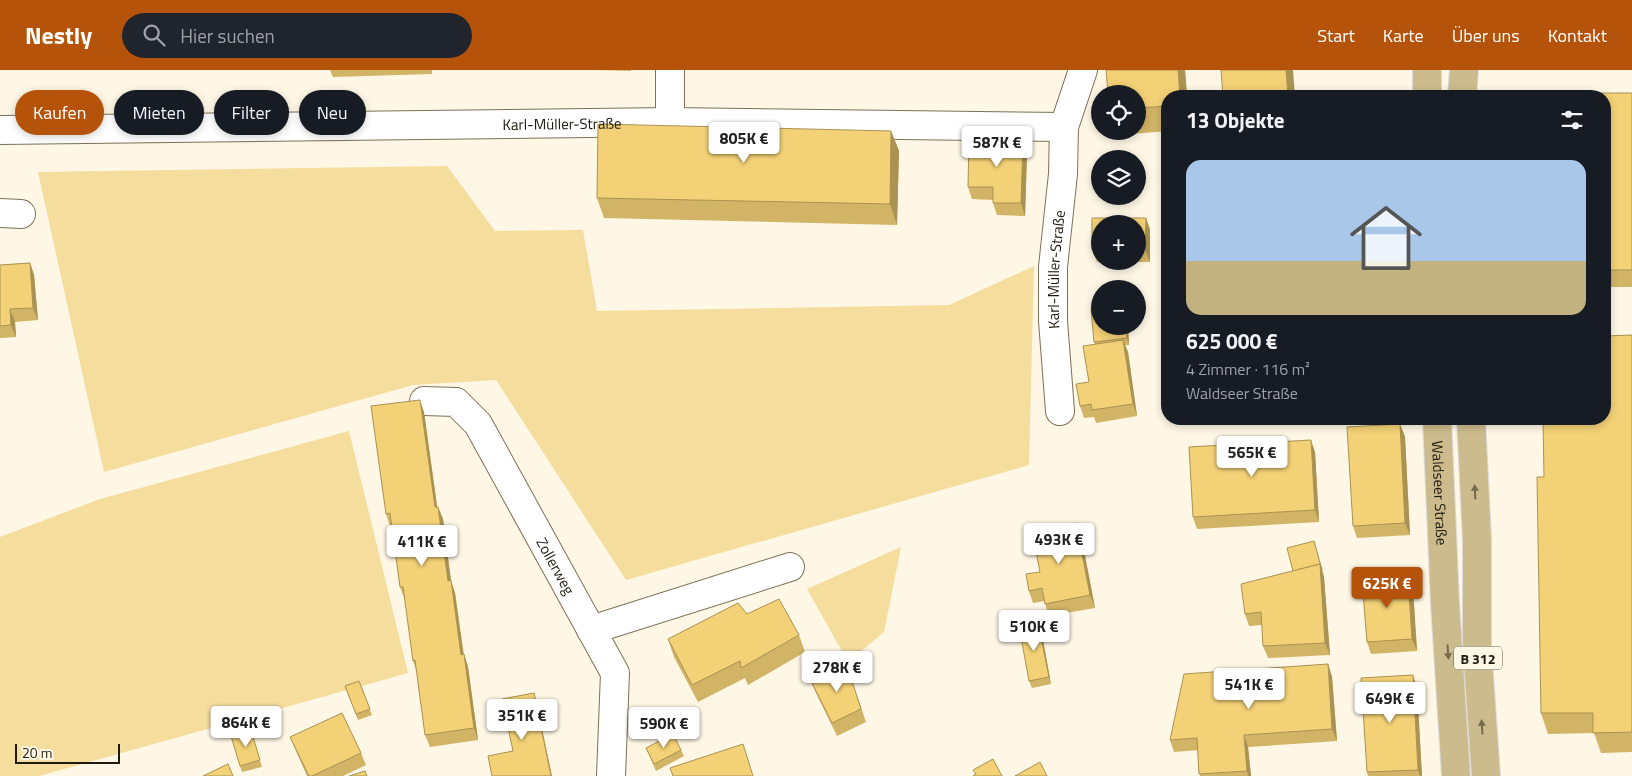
<!DOCTYPE html>
<html lang="de">
<meta charset="utf-8">
<style>
:root{--surface:#171b24;--page:#20242c;--text:#f1f3f6;--muted:#9ea1a6;--accent:#b45309}
body{margin:0;font-family:"Titillium Web",sans-serif;background:var(--page);color:var(--text);height:100vh;display:flex;flex-direction:column;font-size:19px;white-space:nowrap}
*{box-sizing:border-box;margin:0}
p{font-size:16px;color:var(--muted)}
.icon{flex:none;width:28px;height:28px;fill:none;stroke:currentColor;stroke-width:2;stroke-linecap:round;stroke-linejoin:round}
.map{position:relative;flex:1;overflow:hidden}
.drawer{position:absolute;left:1161px;top:20px;width:450px;height:335px;display:flex;flex-direction:column;background:var(--surface);border-radius:20px;box-shadow:0 2px 8px #0003}
.drawer>*{flex:none}
.banner{position:absolute;left:15px;top:20px;width:475px;height:45px;display:flex;gap:10px}
.tools{position:absolute;left:1091px;top:15px;display:grid;gap:10px}
.tools a{display:grid;place-items:center;width:55px;height:55px;border-radius:50%;background:var(--surface);box-shadow:0 2px 8px #0003;font-size:25px}
.scale{position:absolute;left:15px;bottom:12px;width:105px;box-sizing:border-box;padding-left:5px;border:2px solid #1e1a0f;border-top:0;font-size:14px;line-height:18px;white-space:nowrap;color:#1e1a0f;-webkit-text-stroke:4px #fef7e5;paint-order:stroke}
.price{position:absolute;translate:-50% -42px;padding:0 11px;border-radius:5px;background:#fff;color:#222;font-size:16px;line-height:32px;filter:drop-shadow(0 1px 2px #0008)}
.price::after{content:'';position:absolute;left:50%;top:30px;width:15px;height:11px;margin-left:-8px;background:inherit;clip-path:polygon(0 0,100% 0,50% 100%)}
.price.active{background:var(--accent);color:#fff}
ul{padding:0;list-style:none}
li{display:grid;align-content:center;gap:10px;height:265px;padding:0 25px}
li span{display:grid;place-items:center;height:155px;border-radius:15px;color:#555}
li>.icon{margin-inline-start:auto}
span .icon{width:90px;height:90px;fill:#fffc;stroke-width:1}
li b{font-size:21px}
h2{display:flex;justify-content:space-between;align-items:center;height:60px;padding:0 25px;font-size:21px}
.tag{padding:0 18px;border-radius:22px;background:var(--surface);box-shadow:0 2px 8px #0003;font-size:18px;line-height:45px}
.tag.active{background:var(--accent);color:#fff}
header{display:flex;align-items:center;gap:30px;box-sizing:border-box;height:70px;padding:0 25px;background:var(--accent);color:#fff}
header strong{font-size:24px}
nav{display:flex;gap:28px;margin-inline-start:auto;font-size:18px}
.search{width:350px;height:45px;background:var(--page);display:flex;align-items:center;gap:12px;box-sizing:border-box;padding:0 18px;border-radius:28px;color:var(--muted);font-size:19px}
.map>svg:first-child{display:block}
.green{fill:#f5dd9e}
.lines{fill:none;stroke-linecap:round;stroke-linejoin:round}
.minor-casing{stroke:#7c7156;stroke-width:30}
.major-casing{stroke:#dbdad9;stroke-width:30}
.minor{stroke:#fff;stroke-width:28}
.major{stroke:#ccbb8c;stroke-width:28}
.wall{fill:#d1b465;fill-rule:evenodd}
.shaded-wall{fill:#aa9253}
.building{fill:#f3d176;stroke:#aa9253}
.oneway{fill:#756a4e}
.labels{text-anchor:middle;dominant-baseline:central;stroke-width:4;stroke-linejoin:round;paint-order:stroke}
.shield{fill:#fef7e5;stroke:#615c4f;stroke-width:1}
.shield-label{font-size:14px;font-weight:bold;fill:#1e1a0f}
.street-label{font-size:15px;fill:#1e1a0f;stroke:#fef7e5}
</style>
<header>
<strong>Nestly</strong>
<div class="search"><svg class="icon" aria-label="search" viewBox="0 0 24 24"><circle cx="10" cy="10" r="6"/><path d="M15 15l6 6"/></svg>Hier suchen</div>
<nav><a>Start</a><a>Karte</a><a>Über uns</a><a>Kontakt</a></nav>
</header>
<div class="map">
<svg width="1632" height="706" viewBox="0 0 1632 706">
<rect width="100%" height="100%" fill="#fef7e5"/>
<!-- green -->
<g class="green">
<path d="M447,96L495,161L583,160L597,241L949,235L1034,196L1029,395L626,510L496,310L413,315L104,402L38,102Z"/>
<path d="M349,361L408,603L39,706H0V467L100,429Z"/>
<path d="M901,477L884,562L848,592L807,519Z"/>
</g>
<g class="lines">
<!-- minor casing -->
<g class="minor-casing">
<g id="minor">
<path d="M670,0V52"/>
<path id="s1" d="M0,60L670,52L1064,57L1083,0"/>
<path d="M0,143L21,144"/>
<path id="s2" d="M424,331L456,332L478,354L615,603L611,706"/>
<path id="s3" d="M1060,341L1053,251V197L1063,104L1064,57"/>
<path d="M591,560L790,497"/>
</g>
</g>
<!-- major casing -->
<g class="major-casing">
<g id="major">
<path d="M1427,0V26"/>
<path d="M1462,26L1464,0"/>
<path id="s4" d="M1437,349L1445,533L1456,706"/>
<path d="M1471,349L1477,470V576L1486,706"/>
</g>
</g>
<!-- minor -->
<use href="#minor" class="minor"/>
<!-- major -->
<use href="#major" class="major"/>
</g>
<!-- wall -->
<g class="wall">
<path d="M330,0H432V4L333,7Z"/>
<path d="M593,0H631V1Z"/>
<path d="M1106,0H1185L1187,26H1168V61L1119,65L1117,61H1138V24Z"/>
<path d="M1632,23V217H1605V26Z"/>
<path d="M891,61L899,81L897,155L604,148L597,128Z"/>
<path d="M1027,84L1025,146L997,145L993,133V130L972,129L968,117Z"/>
<path d="M1092,148H1146L1150,160V192H1097L1092,180ZM1100,154H1138V191H1100Z"/>
<path d="M30,193L34,205L38,250L15,252L16,267L0,268V195Z"/>
<path d="M1100,256H1128L1129,275H1125L1128,282L1137,346L1096,353L1094,347L1084,348L1080,336L1089,312L1095,274L1094,272Z"/>
<path d="M1632,265V682L1601,683L1594,663L1548,664L1541,643L1544,407Z"/>
<path d="M424,342L437,437H438L443,449L451,511L455,523L464,584L468,597L478,670L430,677L425,665L417,602L413,591L405,530L400,517L392,456H390L386,444Z"/>
<path d="M1400,354L1405,367L1410,465L1357,468L1353,456Z"/>
<path d="M1315,382L1319,452L1197,459L1193,447Z"/>
<path d="M1076,453L1081,465L1095,538L1049,546L1044,531L1033,533L1029,521L1040,502Z"/>
<path d="M1314,471L1324,507L1330,585L1268,588L1263,576L1262,555L1249,556L1245,544L1293,501Z"/>
<path d="M1413,519L1417,581L1371,584L1367,572Z"/>
<path d="M747,544L799,565L805,582L748,615L745,608L698,632L674,587L668,569Z"/>
<path d="M1038,553L1041,559L1051,614L1032,618L1029,611Z"/>
<path d="M846,593L866,652L837,666L816,623L811,611Z"/>
<path d="M1328,594L1332,607L1337,671L1248,677L1251,706H1200L1198,680L1174,682L1170,670Z"/>
<path d="M359,611L372,645L358,650L345,616Z"/>
<path d="M1417,617L1422,706H1368L1367,702Z"/>
<path d="M251,660L262,697L242,702L240,696Z"/>
<path d="M290,667L361,683L366,695L343,706H307L295,679Z"/>
<path d="M646,678L681,680L684,686L656,701Z"/>
</g>
<!-- shaded-wall -->
<g class="shaded-wall">
<path d="M1178,0H1185L1187,26H1180Z"/>
<path d="M1286,0H1293L1295,26H1288Z"/>
<path d="M891,61L899,81L897,155L890,134Z"/>
<path d="M1023,71L1027,84L1025,146L1021,133Z"/>
<path d="M1146,148L1150,160V192L1145,180Z"/>
<path d="M30,193L34,205L38,250L33,238Z"/>
<path d="M10,239L15,252L16,267L11,255Z"/>
<path d="M1126,256H1128L1129,275L1127,268Z"/>
<path d="M1123,270L1128,282L1137,346L1133,334Z"/>
<path d="M420,330L424,342L439,450L435,437Z"/>
<path d="M1400,354L1405,367L1410,465L1405,453Z"/>
<path d="M1311,370L1315,382L1319,452L1315,440Z"/>
<path d="M438,437L443,449L451,511L455,523L465,597L461,585L448,511Z"/>
<path d="M1076,453L1081,465L1095,538L1090,525Z"/>
<path d="M1314,471L1324,507L1330,585L1325,573Z"/>
<path d="M1408,507L1413,519L1417,581L1412,569Z"/>
<path d="M1038,553L1041,559L1051,614L1049,607Z"/>
<path d="M464,584L468,597L478,670L474,658Z"/>
<path d="M1328,594L1332,607L1337,671L1332,659Z"/>
<path d="M1413,605L1417,617L1422,706H1420L1418,700Z"/>
<path d="M534,623L536,630L552,706H551Z"/>
<path d="M1244,665L1248,677L1251,706H1248L1247,701Z"/>
</g>
<!-- building -->
<g class="building">
<path d="M1106,0H1178L1180,26H1168V36L1138,38V24H1108Z"/>
<path d="M1221,0H1286L1288,26H1223Z"/>
<path d="M1584,23H1632V200H1605V26H1584Z"/>
<path d="M598,54L891,61L890,134L597,128Z"/>
<path d="M969,69L1023,71L1021,133H993V117H968Z"/>
<path d="M1092,148H1146L1145,180H1138V154H1100V180H1092Z"/>
<path d="M30,193L33,238L10,239L11,255L0,256V195Z"/>
<path d="M1100,238V256H1126L1127,268L1094,272L1091,239Z"/>
<path d="M1632,265V662L1593,663V643H1541L1537,407H1544L1543,349H1605V266Z"/>
<path d="M1123,270L1133,334L1092,340L1091,334L1080,336L1076,314L1089,312L1083,276Z"/>
<path d="M420,330L435,437H438L448,511L451,510L461,585L464,584L474,658L425,665L415,590L413,591L403,517H400L390,443L386,444L371,336Z"/>
<path d="M1400,354L1405,453L1353,456L1347,357Z"/>
<path d="M1311,370L1315,440L1193,447L1189,377Z"/>
<path d="M1076,453L1090,525L1045,534L1042,518L1029,521L1026,504L1040,502L1032,461Z"/>
<path d="M1314,471L1322,500L1320,494L1293,501L1287,478Z"/>
<path d="M1320,494L1325,573L1263,576L1261,542L1245,544L1241,514Z"/>
<path d="M1408,507L1412,569L1367,572L1362,510Z"/>
<path d="M779,529L799,565L741,598L740,591L692,615L668,569L738,533L747,544Z"/>
<path d="M1038,553L1049,607L1029,611L1019,556Z"/>
<path d="M846,593L861,639L832,653L811,611Z"/>
<path d="M1328,594L1332,659L1244,665L1247,701L1199,704L1197,668L1170,670L1184,604Z"/>
<path d="M1413,605L1418,700L1367,702L1361,608Z"/>
<path d="M359,611L370,639L356,644L345,616Z"/>
<path d="M534,623L551,706H492L488,686L513,681L502,629Z"/>
<path d="M342,643L361,683L312,706H309L290,667Z"/>
<path d="M251,660L260,690L240,696L231,666Z"/>
<path d="M673,664L681,680L654,694L646,678Z"/>
<path d="M743,674L753,706H673L670,698Z"/>
<path d="M993,689L1002,706H973L976,704L973,700Z"/>
<path d="M1040,692L1047,706H1015Z"/>
<path d="M228,694L233,706H203Z"/>
<path d="M365,701L367,706H349Z"/>
</g>
<!-- one-way arrows -->
<defs><path id="oneway-solid" d="M-6-.8H1V-3.2L6.5 0L1 3.2V.8H-6Z" transform="scale(1.25)"/></defs>
<g class="oneway">
<use href="#oneway-solid" transform="translate(1475 422) rotate(-93)"/>
<use href="#oneway-solid" transform="translate(1448 582) rotate(86)"/>
<use href="#oneway-solid" transform="translate(1482 657) rotate(-94)"/>
</g>
<g class="labels">
<!-- shield labels -->
<rect class="shield" x="1454" y="576.5" width="48" height="23" rx="4"/>
<g class="shield-label">
<text x="1478" y="588">B 312</text>
</g>
<!-- street labels -->
<g class="street-label">
<text stroke="none"><textPath href="#s1" startOffset="562">Karl-Müller-Straße</textPath></text>
<text stroke="none"><textPath href="#s3" startOffset="142">Karl-Müller-Straße</textPath></text>
<text stroke="none"><textPath href="#s4" startOffset="74">Waldseer Straße</textPath></text>
<text stroke="none"><textPath href="#s2" startOffset="225">Zollerweg</textPath></text>
</g>
</g>
</svg>
<div class="tools">
<a><svg class="icon" aria-label="locate" viewBox="0 0 24 24"><circle cx="12" cy="12" r="6"/><path d="M12 2v4M12 18v4M2 12h4M18 12h4"/></svg></a>
<a><svg class="icon" aria-label="layers" viewBox="0 0 24 24"><path d="M12 4l9 5-9 5-9-5zM3 14l9 5 9-5"/></svg></a>
<a>+</a>
<a>−</a>
</div>
<div class="scale">20 m</div>
<b class="price" style="left:744px;top:94px">805K €</b>
<b class="price" style="left:997px;top:98px">587K €</b>
<b class="price" style="left:1252px;top:408px">565K €</b>
<b class="price" style="left:1059px;top:495px">493K €</b>
<b class="price" style="left:422px;top:497px">411K €</b>
<b class="price active" style="left:1387px;top:539px">625K €</b>
<b class="price" style="left:1034px;top:582px">510K €</b>
<b class="price" style="left:837px;top:623px">278K €</b>
<b class="price" style="left:1249px;top:640px">541K €</b>
<b class="price" style="left:1390px;top:654px">649K €</b>
<b class="price" style="left:522px;top:671px">351K €</b>
<b class="price" style="left:246px;top:678px">864K €</b>
<b class="price" style="left:664px;top:679px">590K €</b>
<div class="banner">
<a class="tag active">Kaufen</a>
<a class="tag">Mieten</a>
<a class="tag">Filter</a>
<a class="tag">Neu</a>
</div>
<section class="drawer">
<h2>13 Objekte<svg class="icon" aria-label="filters" viewBox="0 0 24 24"><path d="M4 7h16M4 17h16"/><circle cx="9" cy="7" r="2"/><circle cx="15" cy="17" r="2"/></svg></h2>
<ul>
<li><span style="background:linear-gradient(#a9c7e8 65%,#c2b280 0)"><svg class="icon" aria-label="home" viewBox="0 0 24 24"><path d="M3 11l9-7 9 7M6 9v11h12V9"/></svg></span><div><b>625 000 €</b><p>4 Zimmer · 116 m²</p><p>Waldseer Straße</p></div></li>
</ul>
</section>
</div>
